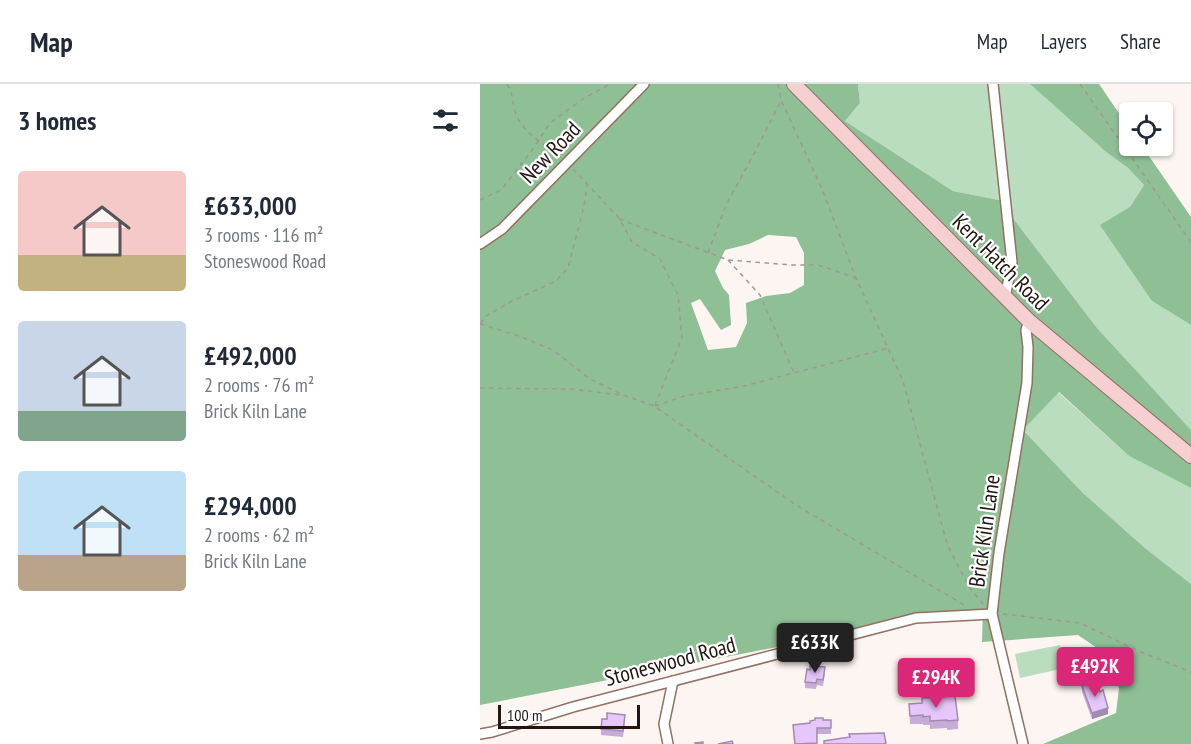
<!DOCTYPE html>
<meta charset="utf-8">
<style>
:root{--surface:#fff;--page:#f2f2f3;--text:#1f2937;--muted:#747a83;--line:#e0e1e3;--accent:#db2777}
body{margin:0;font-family:"PT Sans Narrow",sans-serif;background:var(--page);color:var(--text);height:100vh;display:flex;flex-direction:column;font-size:22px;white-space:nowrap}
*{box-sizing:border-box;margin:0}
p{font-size:20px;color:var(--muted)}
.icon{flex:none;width:33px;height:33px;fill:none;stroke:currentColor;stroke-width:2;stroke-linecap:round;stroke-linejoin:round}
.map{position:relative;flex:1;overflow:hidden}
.panel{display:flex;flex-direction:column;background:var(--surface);width:480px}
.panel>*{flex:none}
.fabs{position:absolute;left:639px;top:18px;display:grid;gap:12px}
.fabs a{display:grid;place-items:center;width:54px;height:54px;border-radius:6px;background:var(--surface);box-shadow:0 2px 4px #0004;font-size:30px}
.scale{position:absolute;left:18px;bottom:15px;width:142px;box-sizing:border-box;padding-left:6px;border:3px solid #231510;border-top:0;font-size:16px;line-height:21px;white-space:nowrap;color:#231510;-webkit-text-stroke:4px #fff;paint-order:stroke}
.price{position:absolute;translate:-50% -51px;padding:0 14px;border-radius:6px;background:var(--accent);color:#fff;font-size:20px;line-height:39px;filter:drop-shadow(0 2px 3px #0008)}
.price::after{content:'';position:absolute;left:50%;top:36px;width:18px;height:14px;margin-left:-9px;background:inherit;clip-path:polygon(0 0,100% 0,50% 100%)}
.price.on{background:#222;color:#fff}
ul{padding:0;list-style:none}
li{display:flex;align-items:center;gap:18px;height:150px;padding:0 18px}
li span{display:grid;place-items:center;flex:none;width:168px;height:120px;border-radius:6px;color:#555}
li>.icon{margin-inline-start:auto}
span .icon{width:72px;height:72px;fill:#fffc;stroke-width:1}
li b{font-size:26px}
h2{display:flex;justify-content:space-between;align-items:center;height:72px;padding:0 18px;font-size:26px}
header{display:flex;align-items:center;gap:36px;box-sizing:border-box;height:84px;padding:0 30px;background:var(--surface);border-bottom:2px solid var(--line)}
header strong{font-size:28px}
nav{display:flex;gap:33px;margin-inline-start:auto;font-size:21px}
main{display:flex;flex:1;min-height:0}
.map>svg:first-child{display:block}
.green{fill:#b9ddbe}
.forest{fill:#8ebf95;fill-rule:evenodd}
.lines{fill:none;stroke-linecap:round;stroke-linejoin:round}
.street-casing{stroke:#937063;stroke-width:12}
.secondary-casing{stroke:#937063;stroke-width:16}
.path{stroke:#a29793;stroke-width:1.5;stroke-dasharray:4.5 4.5;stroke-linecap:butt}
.street{stroke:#fff;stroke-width:9}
.secondary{stroke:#f6d0d1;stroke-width:14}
.wall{fill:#c7abd8}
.shaded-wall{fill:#a28bb0}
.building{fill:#e7c7fb;stroke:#a28bb0;stroke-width:1.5}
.labels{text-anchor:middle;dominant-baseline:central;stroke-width:4.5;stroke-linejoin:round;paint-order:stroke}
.street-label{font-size:22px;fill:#231510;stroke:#fff}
</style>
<header>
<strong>Map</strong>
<nav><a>Map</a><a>Layers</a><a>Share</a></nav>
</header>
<main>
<section class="panel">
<h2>3 homes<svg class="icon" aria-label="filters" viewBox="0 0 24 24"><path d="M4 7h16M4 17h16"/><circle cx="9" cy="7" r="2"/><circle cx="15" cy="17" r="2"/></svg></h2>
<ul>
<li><span style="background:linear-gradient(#f6c9c9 70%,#c2b280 0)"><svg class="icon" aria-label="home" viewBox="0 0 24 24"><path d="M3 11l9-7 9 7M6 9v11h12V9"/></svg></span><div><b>£633,000</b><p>3 rooms · 116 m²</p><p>Stoneswood Road</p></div></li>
<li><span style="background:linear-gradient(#c9d6e8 75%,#7fa58c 0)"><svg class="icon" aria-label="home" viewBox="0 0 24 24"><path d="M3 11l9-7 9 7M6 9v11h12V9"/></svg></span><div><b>£492,000</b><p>2 rooms · 76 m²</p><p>Brick Kiln Lane</p></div></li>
<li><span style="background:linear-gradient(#bfe0f5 70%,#b9a48a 0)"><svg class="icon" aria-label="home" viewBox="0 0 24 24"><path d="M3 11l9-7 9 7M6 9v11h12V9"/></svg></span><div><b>£294,000</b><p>2 rooms · 62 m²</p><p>Brick Kiln Lane</p></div></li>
</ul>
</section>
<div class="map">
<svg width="711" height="660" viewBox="0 0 711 660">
<rect width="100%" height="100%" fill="#fdf5f1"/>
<!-- green -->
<g class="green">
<path d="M378,0H550L626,68L648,84L664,101L650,123L672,217L711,241V346L617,244L519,116L473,107L365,37L380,19Z"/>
<path d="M578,308L649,372L711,404V500L665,464L603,409L543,346Z"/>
<path d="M580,561L585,584L540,594L535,570Z"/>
</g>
<!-- forest -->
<g class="forest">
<path d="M0,0H378L380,19L365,37L473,107L519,116L617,244L711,346V404L649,372L579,308L543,346L603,409L665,464L711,500V660H563L636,629L639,604L617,564L598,551L502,558L503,525L427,532L338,555L0,621ZM288,151L316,153L324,169V201L310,209L286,212L266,219L267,239L256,263L228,266L211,219L220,215L241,246L251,241L249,211L243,204L235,187L245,166L269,160Z"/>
<path d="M550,0H619L649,44L650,62H662L711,133V241L672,217L620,141L650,123L664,101L648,84L626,68Z"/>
</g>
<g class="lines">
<!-- street casing -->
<g class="street-casing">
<g id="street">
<path d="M513,0L532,178L525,214"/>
<path d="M0,160L22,145L164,0"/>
<path d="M0,650L12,648L93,623L436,534L512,530"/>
<path d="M188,660L184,640L193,597"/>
<path d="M543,660L512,530L519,469L547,299L548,263L546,246L549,237"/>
</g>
</g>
<!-- secondary casing -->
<g class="secondary-casing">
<path id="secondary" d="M314,0L549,237L711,372"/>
</g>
<!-- path -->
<g class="path">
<path d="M27,0C33,9 32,17 35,27C41,48 64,60 81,73"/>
<path d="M298,0L301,16L342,105L376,194L423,297L467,460L489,503L504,521"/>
<path d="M600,0L711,158"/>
<path d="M93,85L139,134L152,158L180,175L198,211L202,254L175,321"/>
<path d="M0,116L21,106L50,69L70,39L103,15L130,0"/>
<path d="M139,135L248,176L312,181H338L376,194"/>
<path d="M228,169L246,121L275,68L301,17"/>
<path d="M248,176L280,211L314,289"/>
<path d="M0,240L39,252L73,266L110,295L143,311L174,322L316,421L484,521"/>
<path d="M1,240L4,233L30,218L76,197L88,184L104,122L107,101"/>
<path d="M0,304L91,305L140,311"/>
<path d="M175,322L204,312L264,302L409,264"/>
<path d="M523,530L600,539L661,568L711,588"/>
</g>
<!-- street -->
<use href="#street" class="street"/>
<!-- secondary -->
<use href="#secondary" class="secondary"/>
</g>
<!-- wall -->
<g class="wall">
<path d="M345,589L343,602L337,601L336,605L325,604V598Z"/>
<path d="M602,602L620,608L628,630L612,635L602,608Z"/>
<path d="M429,620L478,636V645L467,646V644L450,645V641H443V640H430Z"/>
<path d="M127,635L145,637L143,653L121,651V645Z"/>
<path d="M343,636H351V650H337V660H314L313,641L330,639Z"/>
</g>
<!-- shaded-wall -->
<path class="shaded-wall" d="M628,624V630L612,635V629Z"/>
<!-- building -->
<g class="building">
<path d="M330,582L345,583L343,596L337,595L336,599L325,598L327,585L330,586Z"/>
<path d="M617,598L620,608L623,606L628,624L612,629L602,602Z"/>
<path d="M475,612L478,636L467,637V636L450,637V632L443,633V631L430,632L429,620L442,619V614Z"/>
<path d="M127,629L145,631L143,647L121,645L122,635H127Z"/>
<path d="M335,634H343V636H351V644H337V659L315,660L313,641L330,639V637L335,636Z"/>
<path d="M404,649L406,659L403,660H344V657L370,653L369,650Z"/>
<path d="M252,657L253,660H238Z"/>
<path d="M223,658V660H215V659Z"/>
</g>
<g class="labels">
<!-- street labels -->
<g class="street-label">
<text transform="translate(70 68) rotate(-46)">New Road</text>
<text transform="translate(521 178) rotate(45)">Kent Hatch Road</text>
<text transform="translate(504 447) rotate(-82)">Brick Kiln Lane</text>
<text transform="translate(190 577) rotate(-15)">Stoneswood Road</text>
</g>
</g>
</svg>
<div class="fabs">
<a><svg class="icon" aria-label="locate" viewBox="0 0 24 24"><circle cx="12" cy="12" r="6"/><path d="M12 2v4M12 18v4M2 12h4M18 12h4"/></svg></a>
</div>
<div class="scale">100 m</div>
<b class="price on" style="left:335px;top:590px">£633K</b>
<b class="price" style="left:615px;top:614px">£492K</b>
<b class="price" style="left:456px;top:625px">£294K</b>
</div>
</main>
